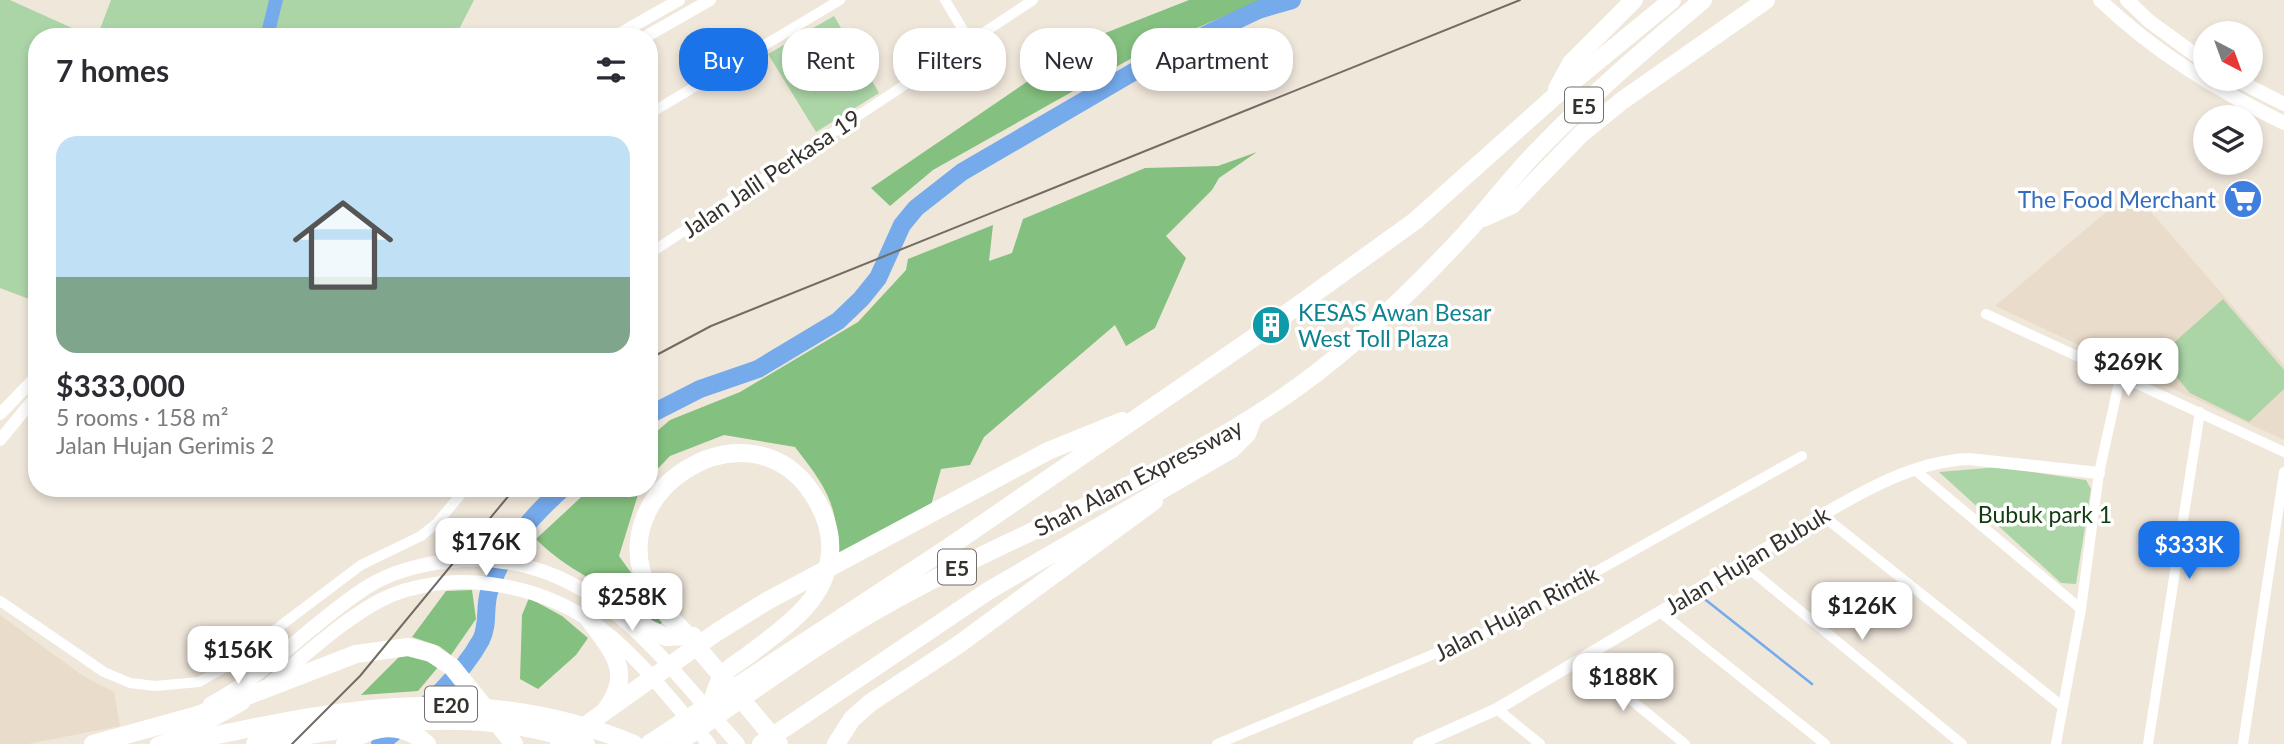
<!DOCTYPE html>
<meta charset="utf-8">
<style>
:root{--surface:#fff;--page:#f2f2f3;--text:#2b2b33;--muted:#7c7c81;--accent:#1a73e8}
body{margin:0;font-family:Lato,sans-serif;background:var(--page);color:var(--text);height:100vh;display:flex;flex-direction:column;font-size:26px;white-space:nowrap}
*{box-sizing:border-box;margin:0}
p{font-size:23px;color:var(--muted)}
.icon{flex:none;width:38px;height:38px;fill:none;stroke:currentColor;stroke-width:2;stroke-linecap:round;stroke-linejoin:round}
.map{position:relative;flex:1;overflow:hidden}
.details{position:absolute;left:28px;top:28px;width:630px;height:469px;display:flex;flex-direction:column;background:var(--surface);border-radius:28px;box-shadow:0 4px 10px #0003}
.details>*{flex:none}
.guide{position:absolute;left:679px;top:28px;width:665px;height:63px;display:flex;gap:14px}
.needle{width:46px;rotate:139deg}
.controls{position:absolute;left:2193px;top:21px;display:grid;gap:14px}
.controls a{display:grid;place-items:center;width:70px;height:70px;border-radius:50%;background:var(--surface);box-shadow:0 4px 10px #0003;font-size:35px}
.price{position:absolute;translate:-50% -60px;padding:0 16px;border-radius:14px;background:#fff;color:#222;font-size:23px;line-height:46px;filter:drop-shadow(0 2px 4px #0008)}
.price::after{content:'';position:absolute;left:50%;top:42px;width:21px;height:16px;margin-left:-10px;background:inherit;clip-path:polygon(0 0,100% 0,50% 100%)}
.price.active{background:var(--accent);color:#fff}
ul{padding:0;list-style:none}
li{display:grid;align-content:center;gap:14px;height:371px;padding:0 28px}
li span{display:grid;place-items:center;height:217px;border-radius:21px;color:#555}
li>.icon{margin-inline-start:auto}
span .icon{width:126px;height:126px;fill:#fffc;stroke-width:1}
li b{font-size:30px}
h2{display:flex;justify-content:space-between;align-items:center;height:84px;padding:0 28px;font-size:30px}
.pill{padding:0 24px;border-radius:28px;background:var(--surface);box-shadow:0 4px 10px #0003;font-size:24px;line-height:63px}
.pill.active{background:var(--accent);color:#fff}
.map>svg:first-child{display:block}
.built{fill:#eadcca}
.green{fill:#abd5a7}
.forest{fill:#84c07f}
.water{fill:#75aaeb}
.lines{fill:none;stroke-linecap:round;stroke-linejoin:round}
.stream{stroke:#75aaeb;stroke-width:2.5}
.river{stroke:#75aaeb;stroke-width:18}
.minor{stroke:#fff;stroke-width:10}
.tertiary{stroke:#fff;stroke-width:12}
.secondary{stroke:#fff;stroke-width:14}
.motorway{stroke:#fff;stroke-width:18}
.tram{stroke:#716c64;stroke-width:2}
.labels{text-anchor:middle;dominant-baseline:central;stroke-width:7;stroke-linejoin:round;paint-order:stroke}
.shield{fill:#fff;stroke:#726f6b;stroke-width:2}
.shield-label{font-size:21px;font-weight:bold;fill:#35312c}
.street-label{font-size:23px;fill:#35312c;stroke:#fff}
.shop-label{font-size:23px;fill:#366cbe;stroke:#fff;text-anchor:end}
.culture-label{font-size:23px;fill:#0d838f;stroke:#fff;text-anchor:start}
.park-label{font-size:23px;fill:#113b10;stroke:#fff}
</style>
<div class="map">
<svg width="2284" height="744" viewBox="0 0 2284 744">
<rect width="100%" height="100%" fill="#f0e7db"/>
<!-- built -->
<g class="built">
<path d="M2132,190L2284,365V440L1995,306Z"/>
<path d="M0,615L83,676L114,692L120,726L28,744H0Z"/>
</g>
<!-- green -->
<g class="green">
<path d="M0,0H10L92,37H37V302L0,288Z"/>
<path d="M111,0H474L455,37H97Z"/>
<path d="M834,16L879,93L816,132L768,54Z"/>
<path d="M2223,299L2284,370V389L2249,422L2190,393L2159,356Z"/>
<path d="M1999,467L2086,480L2091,489L2076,584L2061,583L1939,472Z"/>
</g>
<!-- forest -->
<g class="forest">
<path d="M1189,0H1262L1148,49L933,170L890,206L871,188L1090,39Z"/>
<path d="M1257,152L1219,178L1212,190L1166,236L1186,258L1155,328L1126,346L1115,325L984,437L970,465L941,469L930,509L837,555C839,504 825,486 795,447L724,435L670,456L649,478V438L670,420L740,392L858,322L906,270L908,259L993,225L989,261L1012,253L1023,219L1145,168L1218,166Z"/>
<path d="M591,488H640L619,556L665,620L658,626C622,590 570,575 536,539Z"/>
<path d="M472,590L476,619L451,655L439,646L412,637L446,591Z"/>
<path d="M529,598L562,616L588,638L576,655L538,689L520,679L522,615Z"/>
<path d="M401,655L417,656L439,666L418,691L361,695Z"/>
</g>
<!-- water -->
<path class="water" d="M269,0H283L274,37H260Z"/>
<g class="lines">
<!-- stream -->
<path class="stream" d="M1702,597L1812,684"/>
<!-- river -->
<g class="river">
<path d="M649,415L700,389L758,369L838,321L861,299L878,278L902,225L916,208L962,172L1159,57L1258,10L1292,0"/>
<path d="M380,744C417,713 457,683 481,640C489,624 484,608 489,592C503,548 529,519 563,488"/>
</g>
<!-- minor -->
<g class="minor">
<path d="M945,0L969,40"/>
<path d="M649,114L840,0"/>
<path d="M649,254L1033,0"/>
<path d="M1986,314L2284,452"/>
<path d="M1915,470L2081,609"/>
<path d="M1822,515L2062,706"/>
<path d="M1742,563L1962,744"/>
<path d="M0,601L104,672L130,683L155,686L199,682L227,666L361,565L421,536L437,523L466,488"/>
<path d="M1660,612L1825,744"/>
<path d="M1581,659L1685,744"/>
<path d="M1497,709L1540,744"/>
<path d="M1217,744L1492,630L1802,456"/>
<path d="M2056,744L2081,609L2099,473L2120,378"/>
<path d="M2148,744L2200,412"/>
<path d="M2243,744L2284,472"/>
</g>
<!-- tertiary -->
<g class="tertiary">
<path d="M614,37L679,0"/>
<path d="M645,37L710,0"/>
<path d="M0,414L37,376"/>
<path d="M0,440L37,395"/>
<path d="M1419,744L1497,709L1822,515C1867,489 1916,461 1969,459L2099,473"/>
</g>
<!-- secondary -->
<g class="secondary">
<path d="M2100,0C2154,52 2217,90 2284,123"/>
<path d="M2127,0L2149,21L2205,62"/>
<path d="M2235,79L2284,104"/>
<path d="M271,683C306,655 341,621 381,600C412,584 455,579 490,584C599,598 642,667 709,744"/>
<path d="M210,704C269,673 312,622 367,587C396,569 430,562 463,560C595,554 659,657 738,744"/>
<path d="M157,744L194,730L243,703"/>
</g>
<!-- motorway -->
<g class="motorway">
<path d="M1557,89L1571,63L1634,0"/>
<path d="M1483,218L1512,205L1581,134L1623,100L1766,0"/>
<path d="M1279,319L1415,221L1554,97L1672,0"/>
<path d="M619,614L666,637L693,636"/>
<path d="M587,616C609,649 635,669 607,708"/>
<path d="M712,701C715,693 718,683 722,676C727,668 739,662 747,656C782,629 826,602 830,553C832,530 824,511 812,493C749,397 594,492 651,594C659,609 675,622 686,634C717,671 748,707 779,744"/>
<path d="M93,744L198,715L356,654L408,647L431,653L452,667L514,744"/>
<path d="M176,744C334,709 478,679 634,744"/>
<path d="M255,744C368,725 474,703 586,744"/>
<path d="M345,744C373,726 400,720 427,744"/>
<path d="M559,744L717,632L767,601L1048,451L1122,421"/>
<path d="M649,744L949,547L1262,332"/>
<path d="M676,744C755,690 833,631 919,587C1046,520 1182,471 1299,386C1360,342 1414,289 1465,234C1491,205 1514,174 1541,147C1592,94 1647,47 1703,0"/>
<path d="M761,744L988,591L1232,449L1247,434L1253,418"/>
<path d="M836,744L852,719L870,703L958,645L1154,501"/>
</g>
<!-- tram -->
<g class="tram">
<path d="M649,359L711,326L1520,0"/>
<path d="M292,744L360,676L515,488"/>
</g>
</g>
<!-- icons -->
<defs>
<g id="supermarket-disc" transform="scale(2.0125)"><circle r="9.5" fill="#3f7fe0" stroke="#fff"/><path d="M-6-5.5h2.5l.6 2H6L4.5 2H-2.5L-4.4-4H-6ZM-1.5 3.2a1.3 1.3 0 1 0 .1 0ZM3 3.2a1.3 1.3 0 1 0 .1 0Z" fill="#fff"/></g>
<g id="building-disc" transform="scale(2.0125)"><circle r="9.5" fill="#0f9aa8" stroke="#fff"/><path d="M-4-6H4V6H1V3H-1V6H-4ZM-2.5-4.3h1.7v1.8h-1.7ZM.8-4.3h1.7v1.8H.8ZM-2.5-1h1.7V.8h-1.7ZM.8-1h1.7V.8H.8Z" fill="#fff"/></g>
</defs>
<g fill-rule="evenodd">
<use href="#supermarket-disc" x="2243" y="199"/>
<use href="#building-disc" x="1271" y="325"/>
</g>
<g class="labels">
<!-- shield labels -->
<g class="shield">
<rect x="1565" y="87.5" width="38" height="35" rx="5"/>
<rect x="938" y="549.5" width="38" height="35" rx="5"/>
<rect x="425" y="686.5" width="52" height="35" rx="5"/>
</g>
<g class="shield-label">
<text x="1584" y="105">E5</text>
<text x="957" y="567">E5</text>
<text x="451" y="704">E20</text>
</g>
<!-- street labels -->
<g class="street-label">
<text transform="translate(771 173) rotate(-34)">Jalan Jalil Perkasa 19</text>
<text transform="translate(1138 477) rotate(-27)">Shah Alam Expressway</text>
<text transform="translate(1747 560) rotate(-31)">Jalan Hujan Bubuk</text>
<text transform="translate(1516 613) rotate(-27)">Jalan Hujan Rintik</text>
</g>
<!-- shop labels -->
<g class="shop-label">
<text x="2216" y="199">The Food Merchant</text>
</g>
<!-- culture labels -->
<g class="culture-label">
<text x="1298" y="312">KESAS Awan Besar<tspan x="1298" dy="26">West Toll Plaza</tspan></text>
</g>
<!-- park labels -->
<g class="park-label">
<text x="2045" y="514">Bubuk park 1</text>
</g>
</g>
</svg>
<div class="controls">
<a><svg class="needle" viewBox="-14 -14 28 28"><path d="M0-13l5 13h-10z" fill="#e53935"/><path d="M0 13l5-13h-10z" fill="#7c7c81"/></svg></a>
<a><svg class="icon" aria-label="layers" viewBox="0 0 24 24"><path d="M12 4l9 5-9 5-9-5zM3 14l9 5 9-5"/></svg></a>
</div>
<b class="price" style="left:2128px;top:398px">$269K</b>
<b class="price" style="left:486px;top:578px">$176K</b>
<b class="price active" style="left:2189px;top:581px">$333K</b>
<b class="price" style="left:632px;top:633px">$258K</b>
<b class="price" style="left:1862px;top:642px">$126K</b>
<b class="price" style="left:238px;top:686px">$156K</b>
<b class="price" style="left:1623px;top:713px">$188K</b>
<div class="guide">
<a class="pill active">Buy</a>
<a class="pill">Rent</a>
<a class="pill">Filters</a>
<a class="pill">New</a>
<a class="pill">Apartment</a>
</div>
<section class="details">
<h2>7 homes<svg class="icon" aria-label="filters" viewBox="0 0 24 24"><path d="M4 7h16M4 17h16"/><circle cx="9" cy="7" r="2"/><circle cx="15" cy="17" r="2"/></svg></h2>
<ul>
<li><span style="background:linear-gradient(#bfe0f5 65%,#7fa58c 0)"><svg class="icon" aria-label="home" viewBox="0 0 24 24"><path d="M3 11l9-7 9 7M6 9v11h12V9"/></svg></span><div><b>$333,000</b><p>5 rooms · 158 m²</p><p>Jalan Hujan Gerimis 2</p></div></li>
</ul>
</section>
</div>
